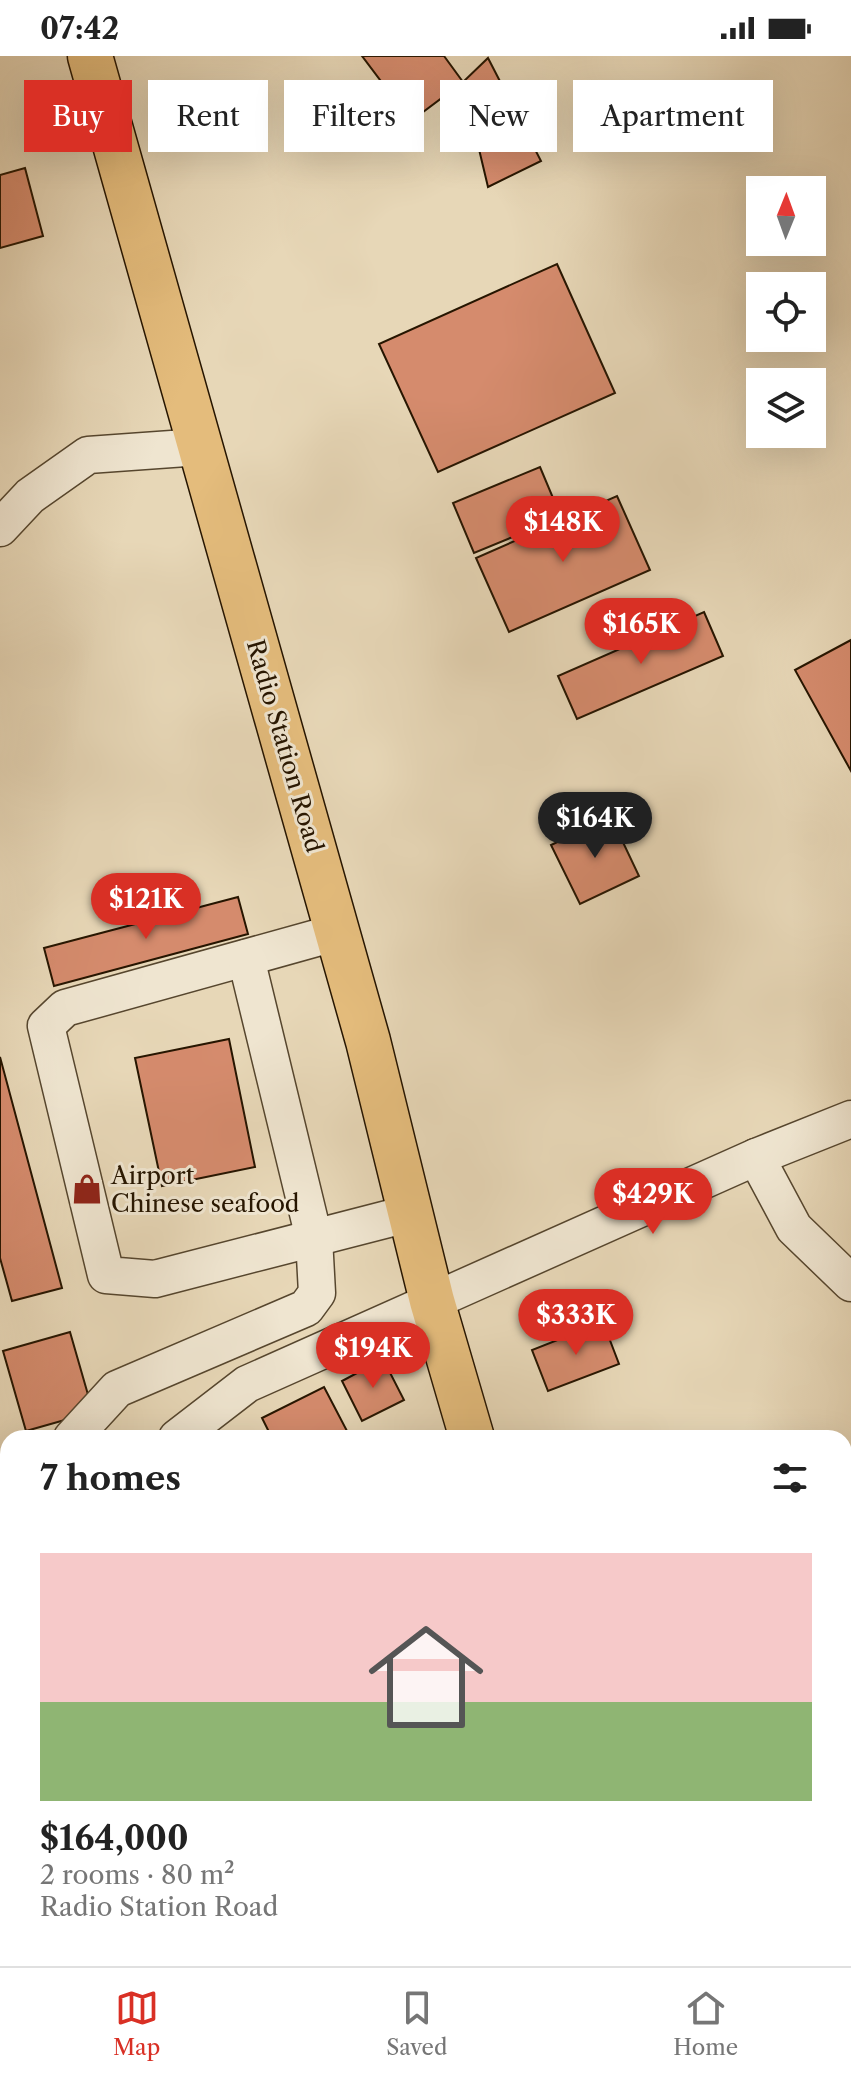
<!DOCTYPE html>
<meta charset="utf-8">
<style>
:root{--surface:#fff;--page:#f6f6f6;--text:#222;--muted:#767676;--line:#e0e0e0;--accent:#d93025}
body{margin:0;font-family:"Libre Caslon Text",serif;background:var(--page);color:var(--text);height:100vh;display:flex;flex-direction:column;font-size:30px;white-space:nowrap}
*{box-sizing:border-box;margin:0}
p{font-size:26px;color:var(--muted)}
.icon{flex:none;width:44px;height:44px;fill:none;stroke:currentColor;stroke-width:2;stroke-linecap:round;stroke-linejoin:round}
.map{position:relative;flex:1;overflow:hidden}
.panel{position:absolute;left:0px;top:1374px;width:852px;height:536px;display:flex;flex-direction:column;background:var(--surface);border-radius:24px 24px 0 0;box-shadow:0 8px 32px #0002}
.panel>*{flex:none}
.top-card{position:absolute;left:24px;top:24px;width:804px;height:72px;display:flex;gap:16px}
.needle{width:52px;rotate:1deg}
.buttons{position:absolute;left:746px;top:120px;display:grid;gap:16px}
.buttons a{display:grid;place-items:center;width:80px;height:80px;border-radius:0px;background:var(--surface);box-shadow:0 8px 32px #0002;font-size:40px}
.price{position:absolute;translate:-50% -68px;padding:0 18px;border-radius:28px;background:var(--accent);color:#fff;font-size:26px;line-height:52px;filter:drop-shadow(0 2px 4px #0008)}
.price::after{content:'';position:absolute;left:50%;top:48px;width:24px;height:18px;margin-left:-12px;background:inherit;clip-path:polygon(0 0,100% 0,50% 100%)}
.price.current{background:#222;color:#fff}
ul{padding:0;list-style:none}
li{display:grid;align-content:center;gap:16px;height:424px;padding:0 40px}
li span{display:grid;place-items:center;height:248px;border-radius:0px;color:#555}
li>.icon{margin-inline-start:auto}
span .icon{width:144px;height:144px;fill:#fffc;stroke-width:1}
li b{font-size:34px}
h2{display:flex;justify-content:space-between;align-items:center;height:96px;padding:0 40px;font-size:34px}
.chip{padding:0 28px;border-radius:0px;background:var(--surface);box-shadow:0 8px 32px #0002;font-size:28px;line-height:72px}
.chip.current{background:var(--accent);color:#fff}
.status{display:flex;justify-content:space-between;align-items:center;height:56px;padding:0 40px;background:var(--surface);direction:ltr}
.status svg{height:22px;fill:currentColor}
.menu{display:flex;justify-content:space-around;align-items:center;height:112px;border-top:2px solid var(--line);background:var(--surface);font-size:22px;color:var(--muted)}
.menu a{display:grid;justify-items:center;gap:4px}
.menu .current{color:var(--accent)}
.map>svg:first-child{display:block}
.building{fill:#d58b6d;stroke:#261500;stroke-width:2}
.lines{fill:none;stroke-linecap:round;stroke-linejoin:round}
.minor-casing{stroke:#56462e;stroke-width:39}
.major-casing{stroke:#261500;stroke-width:47}
.minor{stroke:#efe5d0;stroke-width:36}
.major{stroke:#e4bc7c;stroke-width:44}
.labels{text-anchor:middle;dominant-baseline:central;stroke-width:6;stroke-linejoin:round;paint-order:stroke}
.street-label{font-size:24px;fill:#261500;stroke:#efe5d0}
.poi-label{font-size:24px;fill:#261500;stroke:#efe5d0;text-anchor:start}
</style>
<div class="status"><b>07:42</b><svg viewBox="0 0 49 12"><path d="M0 12V9h3v3zM5 12V6h3v6zM10 12V3h3v9zM15 12V0h3v12zM26 1h20v11H26zM47 4h2v5h-2z"/></svg></div>
<div class="map">
<svg width="851" height="1910" viewBox="0 0 851 1910">
<rect width="100%" height="100%" fill="#e7d7b7"/>
<filter id="stains"><feTurbulence type="fractalNoise" baseFrequency=".0025" numOctaves="4"/><feColorMatrix values="0 0 0 0 .2 0 0 0 0 .09 0 0 0 0 .02 0 0 0 .5 -.17"/></filter>
<radialGradient id="worn" r=".72"><stop offset=".6" stop-color="#630" stop-opacity="0"/><stop offset="1" stop-color="#630" stop-opacity=".3"/></radialGradient>
<!-- building -->
<g class="building">
<path d="M362,0H444L463,26L411,65Z"/>
<path d="M488,2L541,105L488,131L463,26Z"/>
<path d="M25,112L43,180L0,192V119Z"/>
<path d="M557,208L615,337L438,416L379,288Z"/>
<path d="M540,411L561,461L474,497L453,447Z"/>
<path d="M617,440L650,514L509,576L476,502Z"/>
<path d="M704,556L723,600L577,663L558,620Z"/>
<path d="M851,584V715L795,614Z"/>
<path d="M611,761L639,820L580,848L551,789Z"/>
<path d="M238,841L248,878L54,930L44,892Z"/>
<path d="M229,983L255,1111L162,1130L135,1002Z"/>
<path d="M0,1001L62,1232L12,1245L0,1202Z"/>
<path d="M603,1266L619,1308L548,1335L532,1294Z"/>
<path d="M70,1276L93,1356L26,1375L3,1295Z"/>
<path d="M383,1303L404,1344L362,1365L342,1325Z"/>
<path d="M324,1331L347,1375L332,1382H272L262,1362Z"/>
<path d="M8,1658V1711L0,1713V1661Z"/>
<path d="M59,1902H135L116,1910H63Z"/>
<path d="M487,1902H506L507,1910H439L438,1906Z"/>
</g>
<g class="lines">
<!-- minor casing -->
<g class="minor-casing">
<g id="minor">
<path d="M0,472L30,440L88,399L200,391"/>
<path d="M338,876L65,952L46,970L106,1219L155,1223L411,1157"/>
<path d="M756,1101L794,1172L851,1227"/>
<path d="M72,1382L117,1333L306,1252L317,1237L314,1182L246,902"/>
<path d="M177,1382L247,1328L756,1101L851,1063"/>
<path d="M0,1430L8,1425"/>
<path d="M0,1478L8,1473"/>
<path d="M0,1610L8,1631"/>
<path d="M245,1910L254,1902"/>
</g>
</g>
<!-- major casing -->
<g class="major-casing">
<g id="major">
<path d="M90,0L368,985L432,1245L472,1382"/>
<path d="M646,1902L650,1910"/>
</g>
</g>
<!-- minor -->
<use href="#minor" class="minor"/>
<!-- major -->
<use href="#major" class="major"/>
</g>
<!-- icons -->
<defs>
<g id="shop-bare" transform="scale(2.4)"><path d="M-5-2.5h2.3a2.7 3.5 0 0 1 5.4 0H5L5.5 6h-11ZM-1.5-2.5h3a1.5 2.3 0 0 0-3 0Z" fill="#8f2418" stroke="#efe5d0" stroke-width="2.5" paint-order="stroke"/></g>
</defs>
<g fill-rule="evenodd">
<use href="#shop-bare" x="87" y="1133"/>
</g>
<g class="labels">
<!-- street labels -->
<g class="street-label">
<text transform="translate(285 690) rotate(74)">Radio Station Road</text>
</g>
<!-- poi labels -->
<g class="poi-label">
<text x="111" y="1119">Airport<tspan x="111" dy="28">Chinese seafood</tspan></text>
</g>
</g>
<rect width="100%" height="100%" filter="url(#stains)"/>
<rect width="100%" height="100%" fill="url(#worn)"/>
</svg>
<div class="buttons">
<a><svg class="needle" viewBox="-14 -14 28 28"><path d="M0-13l5 13h-10z" fill="#e53935"/><path d="M0 13l5-13h-10z" fill="#767676"/></svg></a>
<a><svg class="icon" aria-label="locate" viewBox="0 0 24 24"><circle cx="12" cy="12" r="6"/><path d="M12 2v4M12 18v4M2 12h4M18 12h4"/></svg></a>
<a><svg class="icon" aria-label="layers" viewBox="0 0 24 24"><path d="M12 4l9 5-9 5-9-5zM3 14l9 5 9-5"/></svg></a>
</div>
<b class="price" style="left:563px;top:508px">$148K</b>
<b class="price" style="left:641px;top:610px">$165K</b>
<b class="price current" style="left:595px;top:804px">$164K</b>
<b class="price" style="left:146px;top:885px">$121K</b>
<b class="price" style="left:653px;top:1180px">$429K</b>
<b class="price" style="left:576px;top:1301px">$333K</b>
<b class="price" style="left:373px;top:1334px">$194K</b>
<div class="top-card">
<a class="chip current">Buy</a>
<a class="chip">Rent</a>
<a class="chip">Filters</a>
<a class="chip">New</a>
<a class="chip">Apartment</a>
</div>
<section class="panel">
<h2>7 homes<svg class="icon" aria-label="filters" viewBox="0 0 24 24"><path d="M4 7h16M4 17h16"/><circle cx="9" cy="7" r="2"/><circle cx="15" cy="17" r="2"/></svg></h2>
<ul>
<li><span style="background:linear-gradient(#f6c9c9 60%,#8fb573 0)"><svg class="icon" aria-label="home" viewBox="0 0 24 24"><path d="M3 11l9-7 9 7M6 9v11h12V9"/></svg></span><div><b>$164,000</b><p>2 rooms · 80 m²</p><p>Radio Station Road</p></div></li>
</ul>
</section>
</div>
<nav class="menu">
<a class="current"><svg class="icon" aria-label="map" viewBox="0 0 24 24"><path d="M3 6l6-2 6 2 6-2v14l-6 2-6-2-6 2zM9 4v14M15 6v14"/></svg>Map</a>
<a><svg class="icon" aria-label="saved" viewBox="0 0 24 24"><path d="M7 4h10v16l-5-4-5 4z"/></svg>Saved</a>
<a><svg class="icon" aria-label="home" viewBox="0 0 24 24"><path d="M3 11l9-7 9 7M6 9v11h12V9"/></svg>Home</a>
</nav>
